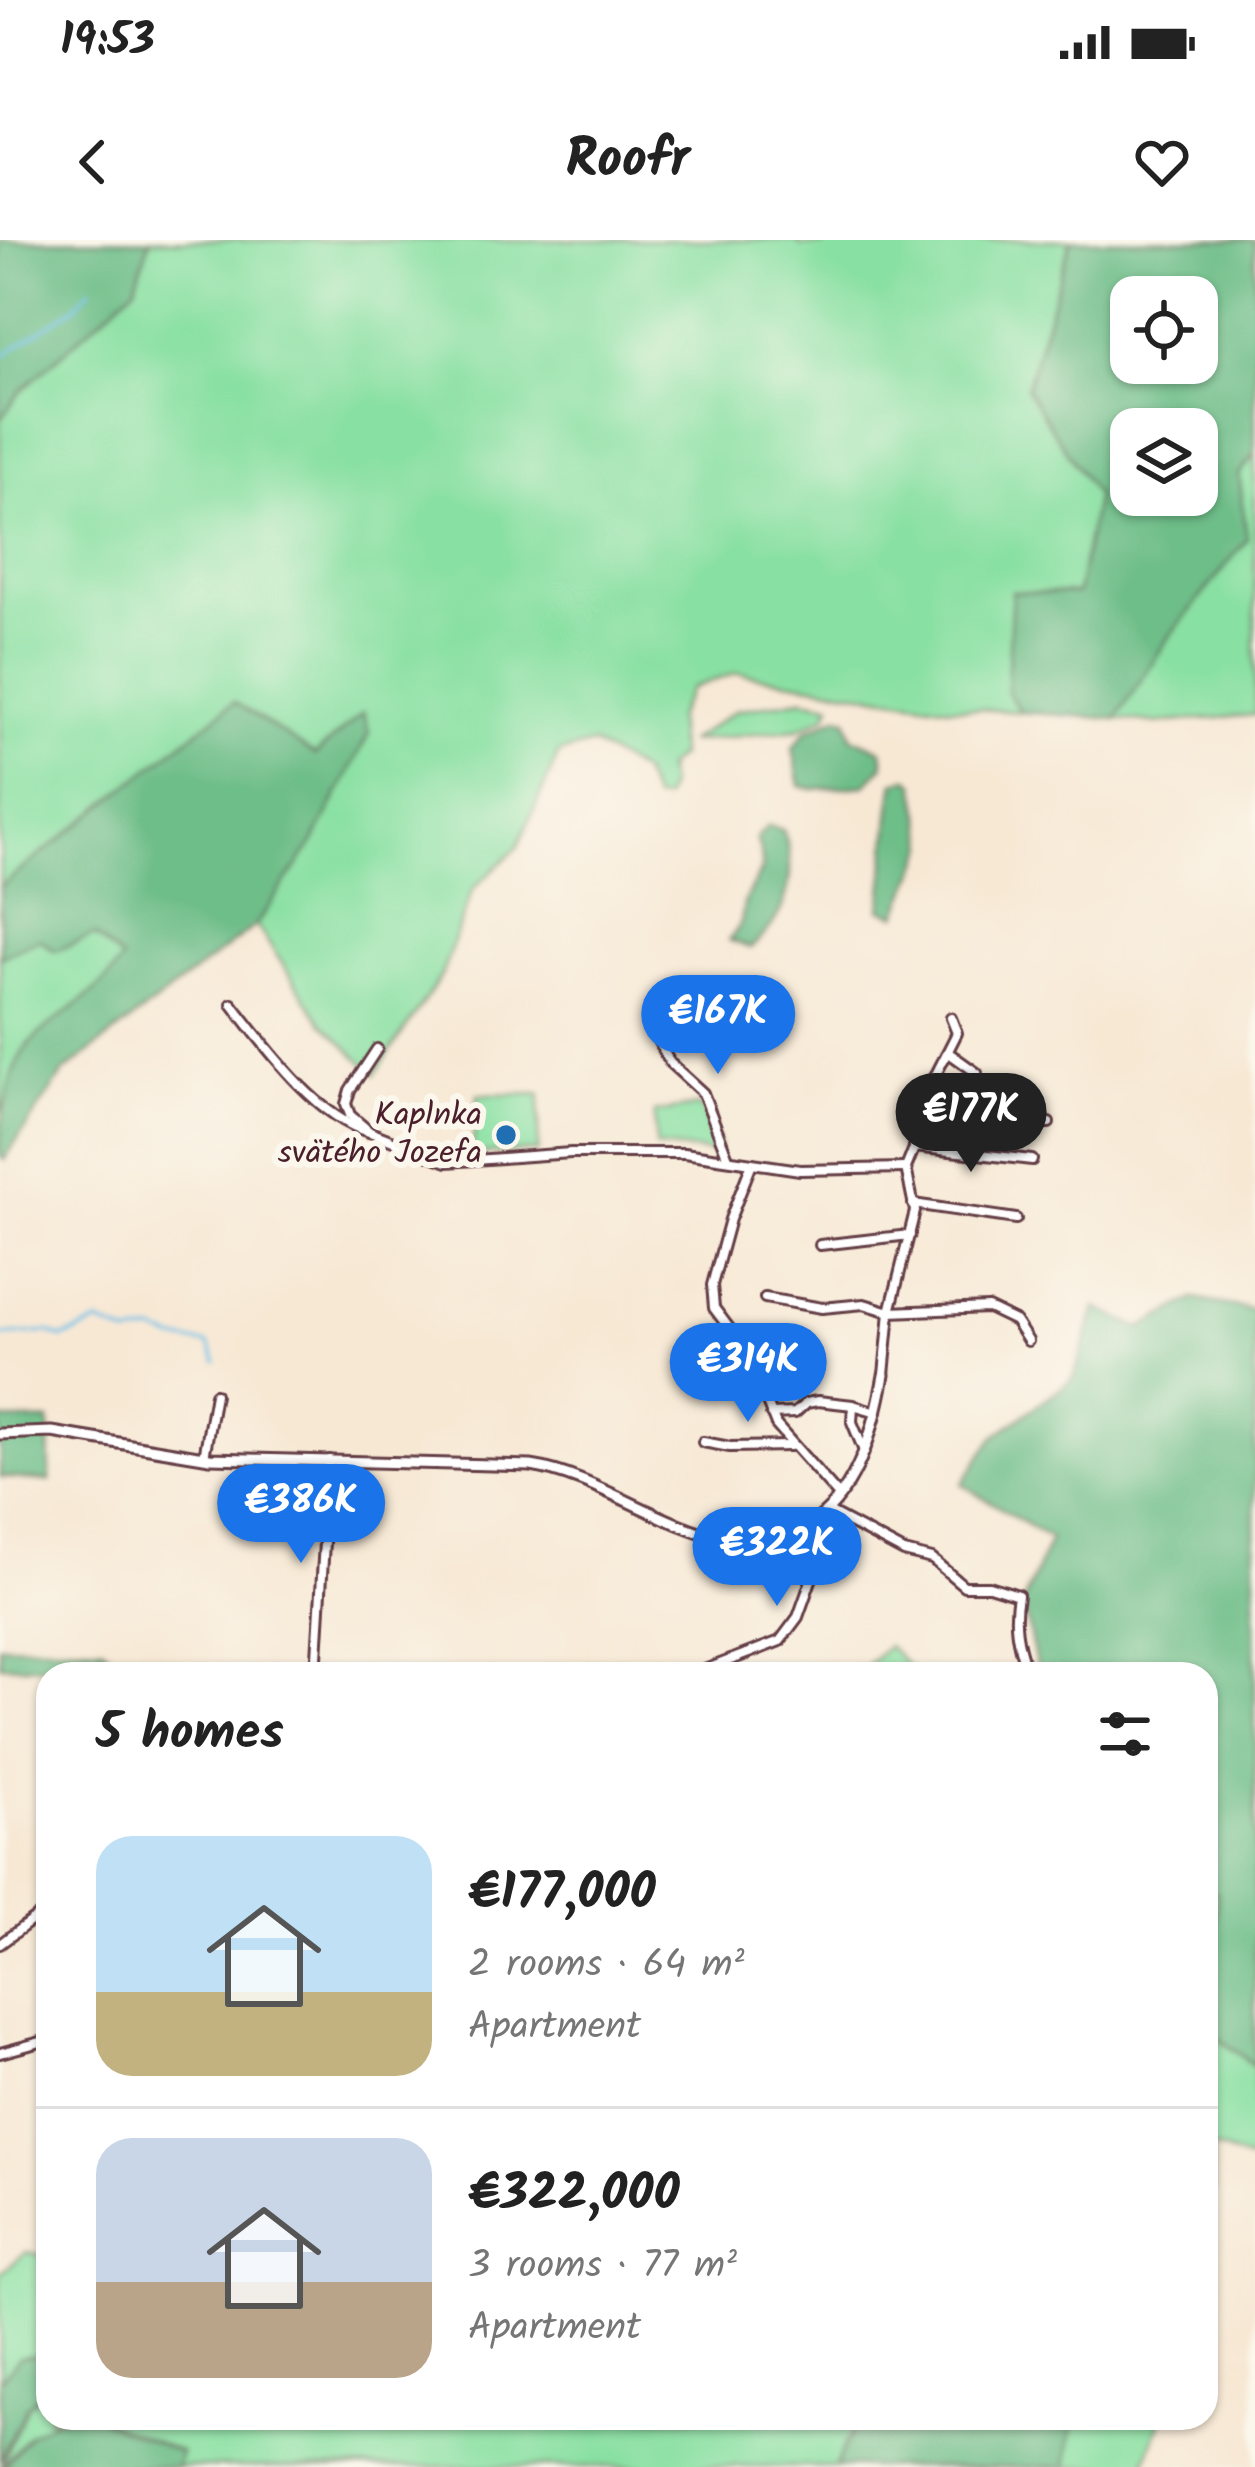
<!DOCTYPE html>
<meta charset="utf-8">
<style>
:root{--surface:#fff;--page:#f6f6f6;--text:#222;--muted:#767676;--line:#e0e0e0;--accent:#1a73e8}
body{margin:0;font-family:Kalam,sans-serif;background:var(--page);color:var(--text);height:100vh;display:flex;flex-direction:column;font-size:45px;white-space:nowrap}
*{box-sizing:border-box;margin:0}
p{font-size:39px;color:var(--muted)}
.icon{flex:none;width:66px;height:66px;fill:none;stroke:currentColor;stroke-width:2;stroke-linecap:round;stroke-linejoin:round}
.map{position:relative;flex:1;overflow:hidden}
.details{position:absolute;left:36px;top:1422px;width:1182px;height:768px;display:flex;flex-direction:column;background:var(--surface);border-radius:36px;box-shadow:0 3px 9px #0004}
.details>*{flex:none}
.fabs{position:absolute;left:1110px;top:36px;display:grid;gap:24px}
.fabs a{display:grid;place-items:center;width:108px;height:108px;border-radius:24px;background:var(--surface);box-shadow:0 3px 9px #0004;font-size:60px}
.price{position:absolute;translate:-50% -102px;padding:0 27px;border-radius:42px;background:var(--accent);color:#fff;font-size:39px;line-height:78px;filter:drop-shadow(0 3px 6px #0008)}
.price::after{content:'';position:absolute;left:50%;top:72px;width:36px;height:27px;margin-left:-18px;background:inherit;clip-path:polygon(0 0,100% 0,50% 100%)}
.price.on{background:#222;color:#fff}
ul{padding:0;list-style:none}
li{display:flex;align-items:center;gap:36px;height:300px;padding:0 60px}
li+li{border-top:3px solid var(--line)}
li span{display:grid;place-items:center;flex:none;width:336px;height:240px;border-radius:36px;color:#555}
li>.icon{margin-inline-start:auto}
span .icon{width:144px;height:144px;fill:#fffc;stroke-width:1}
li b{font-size:51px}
h2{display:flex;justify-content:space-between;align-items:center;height:144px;padding:0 60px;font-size:51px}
.status{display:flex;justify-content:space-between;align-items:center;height:84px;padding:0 60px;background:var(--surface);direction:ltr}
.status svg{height:33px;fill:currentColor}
header{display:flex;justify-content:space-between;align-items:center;height:156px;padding:0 60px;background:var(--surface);font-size:54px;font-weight:700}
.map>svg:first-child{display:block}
.green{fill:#89e0a3;stroke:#6a8067;stroke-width:3}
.forest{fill:#6ebe89;stroke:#5c6e5a;stroke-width:3;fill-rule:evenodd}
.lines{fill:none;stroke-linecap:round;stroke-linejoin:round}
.stream{stroke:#6cc0e8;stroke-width:3}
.minor-casing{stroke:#643d44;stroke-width:14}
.tertiary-casing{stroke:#643d44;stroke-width:15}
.minor{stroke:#fff;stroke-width:8}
.tertiary{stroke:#fff;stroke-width:9}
.poi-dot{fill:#1f6fb2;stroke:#fbf7ec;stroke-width:4.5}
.labels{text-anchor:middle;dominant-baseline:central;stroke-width:12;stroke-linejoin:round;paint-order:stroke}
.poi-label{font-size:33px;fill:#4a1f2b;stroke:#fbf7ec;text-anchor:end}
</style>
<div class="status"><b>19:53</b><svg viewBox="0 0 49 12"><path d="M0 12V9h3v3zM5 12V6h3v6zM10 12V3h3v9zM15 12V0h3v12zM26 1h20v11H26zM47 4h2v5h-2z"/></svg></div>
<header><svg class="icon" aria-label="back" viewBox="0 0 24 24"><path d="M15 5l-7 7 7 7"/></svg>Roofr<svg class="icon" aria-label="heart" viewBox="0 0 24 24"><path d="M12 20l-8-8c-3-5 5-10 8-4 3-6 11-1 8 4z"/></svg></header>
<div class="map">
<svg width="1255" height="2227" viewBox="0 0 1255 2227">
<rect width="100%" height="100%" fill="#fbf7ec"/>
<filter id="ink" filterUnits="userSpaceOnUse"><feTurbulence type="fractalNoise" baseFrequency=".00833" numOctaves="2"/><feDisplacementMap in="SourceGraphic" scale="24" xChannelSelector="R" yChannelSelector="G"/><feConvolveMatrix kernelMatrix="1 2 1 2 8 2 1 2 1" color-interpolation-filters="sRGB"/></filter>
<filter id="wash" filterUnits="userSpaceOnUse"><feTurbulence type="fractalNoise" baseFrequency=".004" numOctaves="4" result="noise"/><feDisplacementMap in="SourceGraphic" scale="48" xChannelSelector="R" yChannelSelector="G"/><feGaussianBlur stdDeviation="2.7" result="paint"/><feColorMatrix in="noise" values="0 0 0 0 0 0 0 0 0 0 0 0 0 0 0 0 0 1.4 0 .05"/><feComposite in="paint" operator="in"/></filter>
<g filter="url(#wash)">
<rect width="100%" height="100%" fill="#f7e8d4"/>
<!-- green -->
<g class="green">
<path d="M150,0H797L800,5H823L831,0H1071L1026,149L1096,255L1077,354L1013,352L1007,452L1021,472L950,467L737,433L691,448L676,478L679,516L666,528L669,546L664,559L653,560L641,532L592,504L559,513L517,608L473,649L441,736L375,834L322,782L256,685L313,602L369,493L363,474L315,515L0,647V180L20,152L135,47Z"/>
<path d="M1255,214V475L1156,483L1116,479L1169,397L1247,299L1239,234Z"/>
<path d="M802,459L831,464L827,475L798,489L688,502L737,470Z"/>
<path d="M94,695L122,720L106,745L28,804L0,872V717L40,699L55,711Z"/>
<path d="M540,854L538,911L481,914L472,911L478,855Z"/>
<path d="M700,866L719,905L717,913L656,907L654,873Z"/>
<path d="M888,1406L916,1434H857Z"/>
<path d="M1206,1650L1217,1651L1213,1794L1255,1827V1923L1212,1907L1213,1952L1206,1957Z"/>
<path d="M26,2012L48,2016V2114L20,2118L0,2140V2034Z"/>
<path d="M48,2148V2178H58L29,2195L0,2227L27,2166Z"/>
<path d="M97,2178H859L834,2227H177L181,2212Z"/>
<path d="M1074,2178H1162L1144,2227H1067Z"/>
</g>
<!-- forest -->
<g class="forest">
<path d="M0,0H150L135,47L20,152L0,180Z"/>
<path d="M1071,0H1255V214L1239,234L1247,299L1169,397L1116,479L1021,472L1007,452L1012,352L1077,354L1096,256L1026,149ZM1131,57H1197V123H1131ZM1131,189H1197V255H1131Z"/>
<path d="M234,462L315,515L363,473L369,493L313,603L256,685L64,832L4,920L0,916C0,883 7,825 32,801C62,771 99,756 122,720L94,695L55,711L40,699L0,717V647Z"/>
<path d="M838,476L847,479L852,497L882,510L884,525L865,545L813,549L800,546L793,508L806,491Z"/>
<path d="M909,538L915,543L927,606L897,675L881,669C887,626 887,584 895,542Z"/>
<path d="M768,586L783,590C799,633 787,679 750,708L729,700C750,676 738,672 748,654C763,628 767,629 756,598Z"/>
<path d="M1194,1059L1255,1070V1826L1213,1794L1217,1652L1206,1650V1434H1038L1023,1363L1050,1299L962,1244L994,1197L1074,1138L1096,1068L1141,1088Z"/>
<path d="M0,1180L49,1181L50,1241L0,1237Z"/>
<path d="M0,1405L103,1407L113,1418L110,1429L0,1425Z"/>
<path d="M48,2114V2148L27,2166L0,2220V2140L20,2117Z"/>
<path d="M58,2178H97L181,2213L177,2227H3L29,2195Z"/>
<path d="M859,2178H1074L1067,2227H834Z"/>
</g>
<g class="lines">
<!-- stream -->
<g class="stream">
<path d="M0,118L75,67L91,48"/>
<path d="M0,1096L48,1092L62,1098L99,1083L129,1096L155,1092L176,1100L208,1104L217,1122"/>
</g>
</g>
</g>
<g filter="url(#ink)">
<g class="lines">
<!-- minor casing -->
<g class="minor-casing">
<g id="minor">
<path d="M232,764C264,805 317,878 369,892"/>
<path d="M650,785L670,823L703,853L728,918"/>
<path d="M377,809L350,850L346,864L350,875L370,892L447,922L571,913H684L800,930L906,928"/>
<path d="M949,813L977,833"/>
<path d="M925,856L1014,883H1049"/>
<path d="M914,907L1032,920"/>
<path d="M752,923L730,979L712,1045L714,1068L747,1112L776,1185L839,1256"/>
<path d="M913,964L1016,979"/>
<path d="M820,1005L910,995"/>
<path d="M765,1058L822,1068L864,1064L890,1072L988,1068L1015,1081L1028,1101"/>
<path d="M884,1135L890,1072L915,971L906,928L919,896L922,862L957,793L951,778"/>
<path d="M771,1174L795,1173L806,1163L818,1161L853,1165"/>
<path d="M703,1202L730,1207L790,1206"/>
<path d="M864,1211L852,1182L853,1165L877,1172"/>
<path d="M204,1217L215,1154"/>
<path d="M827,1271L904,1312L932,1319L964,1346H989L1018,1355C1013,1383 1017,1403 1026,1429"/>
<path d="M316,1434L329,1220"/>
<path d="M694,1434L780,1401L798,1377L834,1276"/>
<path d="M0,1704L48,1668"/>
<path d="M0,1813L48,1800"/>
</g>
</g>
<!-- tertiary casing -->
<g class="tertiary-casing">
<path id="tertiary" d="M0,1194L52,1192L210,1218L531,1226C623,1239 725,1345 815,1281C859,1249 875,1185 884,1135"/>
</g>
<!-- minor -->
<use href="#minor" class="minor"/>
<!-- tertiary -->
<use href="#tertiary" class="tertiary"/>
</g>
</g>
<!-- markers -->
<circle class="poi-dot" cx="506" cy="895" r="12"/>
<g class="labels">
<!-- poi labels -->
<g class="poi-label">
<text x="482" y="876">Kaplnka<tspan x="482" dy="38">svätého Jozefa</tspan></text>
</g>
</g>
</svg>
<div class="fabs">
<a><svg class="icon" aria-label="locate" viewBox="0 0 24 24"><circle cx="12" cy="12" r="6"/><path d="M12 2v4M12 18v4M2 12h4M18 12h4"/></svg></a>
<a><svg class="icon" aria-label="layers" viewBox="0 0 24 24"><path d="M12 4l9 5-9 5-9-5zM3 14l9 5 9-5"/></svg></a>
</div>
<b class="price" style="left:718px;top:837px">€167K</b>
<b class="price on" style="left:971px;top:935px">€177K</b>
<b class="price" style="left:748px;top:1185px">€314K</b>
<b class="price" style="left:301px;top:1326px">€386K</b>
<b class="price" style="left:777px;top:1369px">€322K</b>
<section class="details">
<h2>5 homes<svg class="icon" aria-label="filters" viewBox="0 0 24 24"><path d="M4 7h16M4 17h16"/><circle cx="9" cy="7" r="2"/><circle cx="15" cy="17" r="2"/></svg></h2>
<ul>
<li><span style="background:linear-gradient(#bfe0f5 65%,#c2b280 0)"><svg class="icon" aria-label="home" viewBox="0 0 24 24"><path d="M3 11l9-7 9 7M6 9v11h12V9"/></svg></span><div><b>€177,000</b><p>2 rooms · 64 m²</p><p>Apartment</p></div></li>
<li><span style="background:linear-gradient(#c9d6e8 60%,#b9a48a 0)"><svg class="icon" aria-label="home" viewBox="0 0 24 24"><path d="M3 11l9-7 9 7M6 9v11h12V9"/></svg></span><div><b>€322,000</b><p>3 rooms · 77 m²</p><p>Apartment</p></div></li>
</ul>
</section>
</div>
